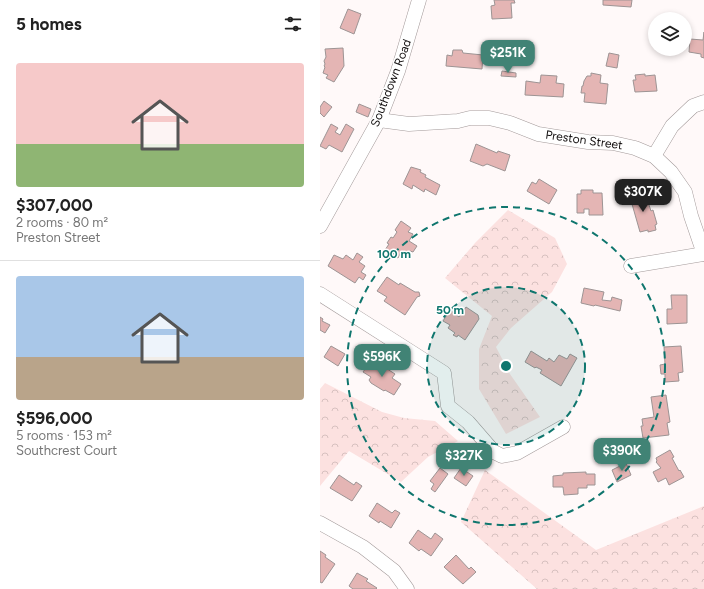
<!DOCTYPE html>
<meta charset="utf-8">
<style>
:root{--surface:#fff;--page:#f2f2f2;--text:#222;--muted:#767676;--line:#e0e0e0;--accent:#418375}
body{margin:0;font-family:Figtree,sans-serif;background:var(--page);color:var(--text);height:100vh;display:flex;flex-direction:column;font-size:15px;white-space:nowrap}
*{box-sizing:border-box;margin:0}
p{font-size:13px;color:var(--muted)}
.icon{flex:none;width:22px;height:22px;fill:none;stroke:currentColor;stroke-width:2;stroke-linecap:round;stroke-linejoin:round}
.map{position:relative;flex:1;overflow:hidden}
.details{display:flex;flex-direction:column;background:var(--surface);width:320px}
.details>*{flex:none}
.controls{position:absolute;left:328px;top:12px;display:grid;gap:8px}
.controls a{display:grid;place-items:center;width:44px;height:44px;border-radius:50%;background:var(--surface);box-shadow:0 2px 6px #0003;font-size:20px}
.price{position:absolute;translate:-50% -34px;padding:0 9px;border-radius:8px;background:var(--accent);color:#fff;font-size:13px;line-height:26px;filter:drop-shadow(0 1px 2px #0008)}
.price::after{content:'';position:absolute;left:50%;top:24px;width:12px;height:9px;margin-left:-6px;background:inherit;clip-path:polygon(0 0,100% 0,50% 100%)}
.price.current{background:#222;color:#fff}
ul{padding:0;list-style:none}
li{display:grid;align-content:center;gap:8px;height:212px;padding:0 16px}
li+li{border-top:1px solid var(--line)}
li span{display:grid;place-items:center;height:124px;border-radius:4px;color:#555}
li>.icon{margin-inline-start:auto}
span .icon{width:72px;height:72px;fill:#fffc;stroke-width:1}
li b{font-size:17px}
h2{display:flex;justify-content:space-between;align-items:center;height:48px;padding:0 16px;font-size:17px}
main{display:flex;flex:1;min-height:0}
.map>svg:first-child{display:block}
.forest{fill:url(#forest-crowns)}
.building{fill:#e4b5b4;stroke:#9d9494}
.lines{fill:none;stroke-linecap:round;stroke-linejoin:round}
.minor-casing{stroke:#a39a9a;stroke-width:15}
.minor{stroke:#fff;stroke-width:14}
.ring{fill:none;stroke:#0f766e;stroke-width:2;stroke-dasharray:7 5}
.labels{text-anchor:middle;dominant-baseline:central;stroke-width:3;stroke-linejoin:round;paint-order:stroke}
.street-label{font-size:12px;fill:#110e0e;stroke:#fff}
.centre{fill:#0f766e;stroke:#fff;stroke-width:2}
.ring-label{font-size:12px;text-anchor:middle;font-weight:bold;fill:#0f766e;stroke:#fff;stroke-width:3;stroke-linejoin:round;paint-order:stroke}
</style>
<main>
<section class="details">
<h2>5 homes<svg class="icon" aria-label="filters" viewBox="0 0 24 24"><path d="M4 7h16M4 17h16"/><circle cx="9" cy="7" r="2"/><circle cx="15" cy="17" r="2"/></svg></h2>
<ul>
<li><span style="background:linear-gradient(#f6c9c9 65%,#8fb573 0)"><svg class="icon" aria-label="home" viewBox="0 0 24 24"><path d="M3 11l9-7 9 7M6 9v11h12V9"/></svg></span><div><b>$307,000</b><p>2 rooms · 80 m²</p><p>Preston Street</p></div></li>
<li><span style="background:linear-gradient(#a9c7e8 65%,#b9a48a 0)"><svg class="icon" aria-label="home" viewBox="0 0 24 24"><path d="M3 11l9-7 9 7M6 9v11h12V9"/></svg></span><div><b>$596,000</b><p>5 rooms · 153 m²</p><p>Southcrest Court</p></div></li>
</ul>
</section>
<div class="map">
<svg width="384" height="589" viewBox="0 0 384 589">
<defs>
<pattern id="forest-crowns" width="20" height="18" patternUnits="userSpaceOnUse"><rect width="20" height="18" fill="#fce1e0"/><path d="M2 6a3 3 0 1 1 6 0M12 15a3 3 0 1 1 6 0" fill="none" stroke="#d7c0bf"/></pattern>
</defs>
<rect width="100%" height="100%" fill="#fff9f9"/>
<!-- forest -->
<g class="forest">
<path d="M188,210L235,238L247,264L232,292L191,328L176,347L190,374L220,417L186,434L159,389V349L172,316L125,278L155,243Z"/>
<path d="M5,383L62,412L84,418L115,421L138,441L108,457L81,482L29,451L0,486V389Z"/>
<path d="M165,470L276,550L384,506V589H217L141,522Z"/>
</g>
<!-- building -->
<g class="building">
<path d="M174,0H194L195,3H191L192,18L172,19L171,6L175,5Z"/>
<path d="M283,0H312L311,7L283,5Z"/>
<path d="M28,9L41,14L34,34L20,28Z"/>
<path d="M384,32V58L381,57V54L369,52L370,39L383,40Z"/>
<path d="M23,48L24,66L14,82L6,78L8,75L3,73L5,67L4,66L5,64L4,61L6,57L5,49Z"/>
<path d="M133,50H142L143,53L163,55L162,69L126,66L127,55L132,56Z"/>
<path d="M289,53L299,55L297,68L286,66Z"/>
<path d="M182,71L196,73V77L181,76Z"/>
<path d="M271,73L281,75L280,83L288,84L286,104L264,102L265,93H261L262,86H263L264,81L267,76H271Z"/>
<path d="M325,74V76L335,75L337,91L315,92L313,80H316L315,75Z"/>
<path d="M221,75L237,76L236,83L244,84L243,97L205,95L206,81L220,83Z"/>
<path d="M4,101L12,107L4,117L0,113V107Z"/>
<path d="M39,104L51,109L48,117L36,112Z"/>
<path d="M11,124L18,128L15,132L20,135L26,124L34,129L22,152L9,145L6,149L0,146Z"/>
<path d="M156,144L177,153L178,151L190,155L185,171L167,164L163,166L150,161Z"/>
<path d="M91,167L101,170L100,172L106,175L105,177L120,185L116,195L105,189L104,192L93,185L92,189L83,184Z"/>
<path d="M219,179L237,190L229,204L207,191L212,182L216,184Z"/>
<path d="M261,190H273V193H282L283,215H269V209H264V213H257V194H261Z"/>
<path d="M321,190L324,200L327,199L331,211L333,210L337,224L335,225L336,230L328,232V230L320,232L312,204H314L311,193Z"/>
<path d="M81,221L91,228L88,232L93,234L89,241L97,246L93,252L90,251L87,256L81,252L78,258L65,250L69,244L67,243L71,237L73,238L77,232L75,230Z"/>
<path d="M37,253L43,257L39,262L45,266L41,272L46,275L43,280L39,277L35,283L8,266L14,255L23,259L26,255L33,260Z"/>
<path d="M67,277L79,285L80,283L95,292H99L100,296L97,297L85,315L64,301L67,297L57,291Z"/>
<path d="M264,288L284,292L282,300L291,301L292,297L302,300L300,311L275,305L274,306L261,303Z"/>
<path d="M351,295H367V323L347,324V309H352Z"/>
<path d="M146,307L158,315L159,319L145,340L138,335L137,337L133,335L135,333L128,328L130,325L123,321L130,310L139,317Z"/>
<path d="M0,317L3,319L2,321L10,325L5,333L0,330Z"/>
<path d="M11,346L25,354L18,366L4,357Z"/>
<path d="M361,346L363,372L358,373L359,381L345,382V374H341L340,365L345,364L344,347Z"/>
<path d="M211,351L227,361L229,358L234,362L239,355L247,359L250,354L257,358L241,386L220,373L222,370L216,367L215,368L205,362Z"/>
<path d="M51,361L57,365L58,363L75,374L72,378L81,384L74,395L65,390L64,391L51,383L49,380L51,377L43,372Z"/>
<path d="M346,395L350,422L347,423L349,435L323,438L321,426H323L322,419L334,417L331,397Z"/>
<path d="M350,450L354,457L352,458L359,471L360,470L364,477L349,485L346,478L338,482L333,472L341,468L336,462L337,461L336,458Z"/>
<path d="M306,463L311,475L297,482L292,470Z"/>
<path d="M120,468L128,474L115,492L111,489L114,484L110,481Z"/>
<path d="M141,468L153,476L146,486L134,478Z"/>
<path d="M266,472V474H275V485H267V488H258V494L244,495L243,487H233V476L243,475V473Z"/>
<path d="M19,475L34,485L36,482L42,486L32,501L10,488Z"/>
<path d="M57,503L72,513L75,510L80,513L71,528L60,521L59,523L49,516Z"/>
<path d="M98,530L111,539L115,533L123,539L111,556L101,549L99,551L89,543Z"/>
<path d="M0,551L6,555L5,557L15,564L2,583L0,582Z"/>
<path d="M136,555L149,569L151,567L156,572L143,584L124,567Z"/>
<path d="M37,573L48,579L46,581L57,588L56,589H33L29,586Z"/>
</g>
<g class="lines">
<!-- minor casing -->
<g class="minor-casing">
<g id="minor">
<path d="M59,120L89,124L138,121L150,118H169L190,123L218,134L268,142L293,143L315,148L334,156L351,172L365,192L371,216L384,254"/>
<path d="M334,156L352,126L373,106L384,102"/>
<path d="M0,226L59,120L78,71L99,0"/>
<path d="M311,266L384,254"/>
<path d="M0,294L124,373L128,406L148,422L174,452L182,456L197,453L243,427"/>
<path d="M0,523L43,547L74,571L87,589"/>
</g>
</g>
<!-- minor -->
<use href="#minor" class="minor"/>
</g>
<!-- distance rings -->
<circle cx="186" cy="366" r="79" fill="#0f766e" fill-opacity=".12"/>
<g class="ring">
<circle cx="186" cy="366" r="79"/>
<circle cx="186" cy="366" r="159"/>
</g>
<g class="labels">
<!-- street labels -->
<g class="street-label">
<text transform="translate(71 83) rotate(-69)">Southdown Road</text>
<text transform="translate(264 140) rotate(8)">Preston Street</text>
</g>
</g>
<circle cx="186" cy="366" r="6" class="centre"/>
<g class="ring-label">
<text x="74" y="258">100 m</text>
<text x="130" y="314">50 m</text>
</g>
</svg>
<div class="controls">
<a><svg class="icon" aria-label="layers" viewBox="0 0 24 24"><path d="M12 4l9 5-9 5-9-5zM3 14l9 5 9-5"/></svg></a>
</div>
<b class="price" style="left:188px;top:74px">$251K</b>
<b class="price current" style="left:323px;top:213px">$307K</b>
<b class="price" style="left:62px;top:378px">$596K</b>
<b class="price" style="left:302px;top:472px">$390K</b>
<b class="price" style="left:144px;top:477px">$327K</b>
</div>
</main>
